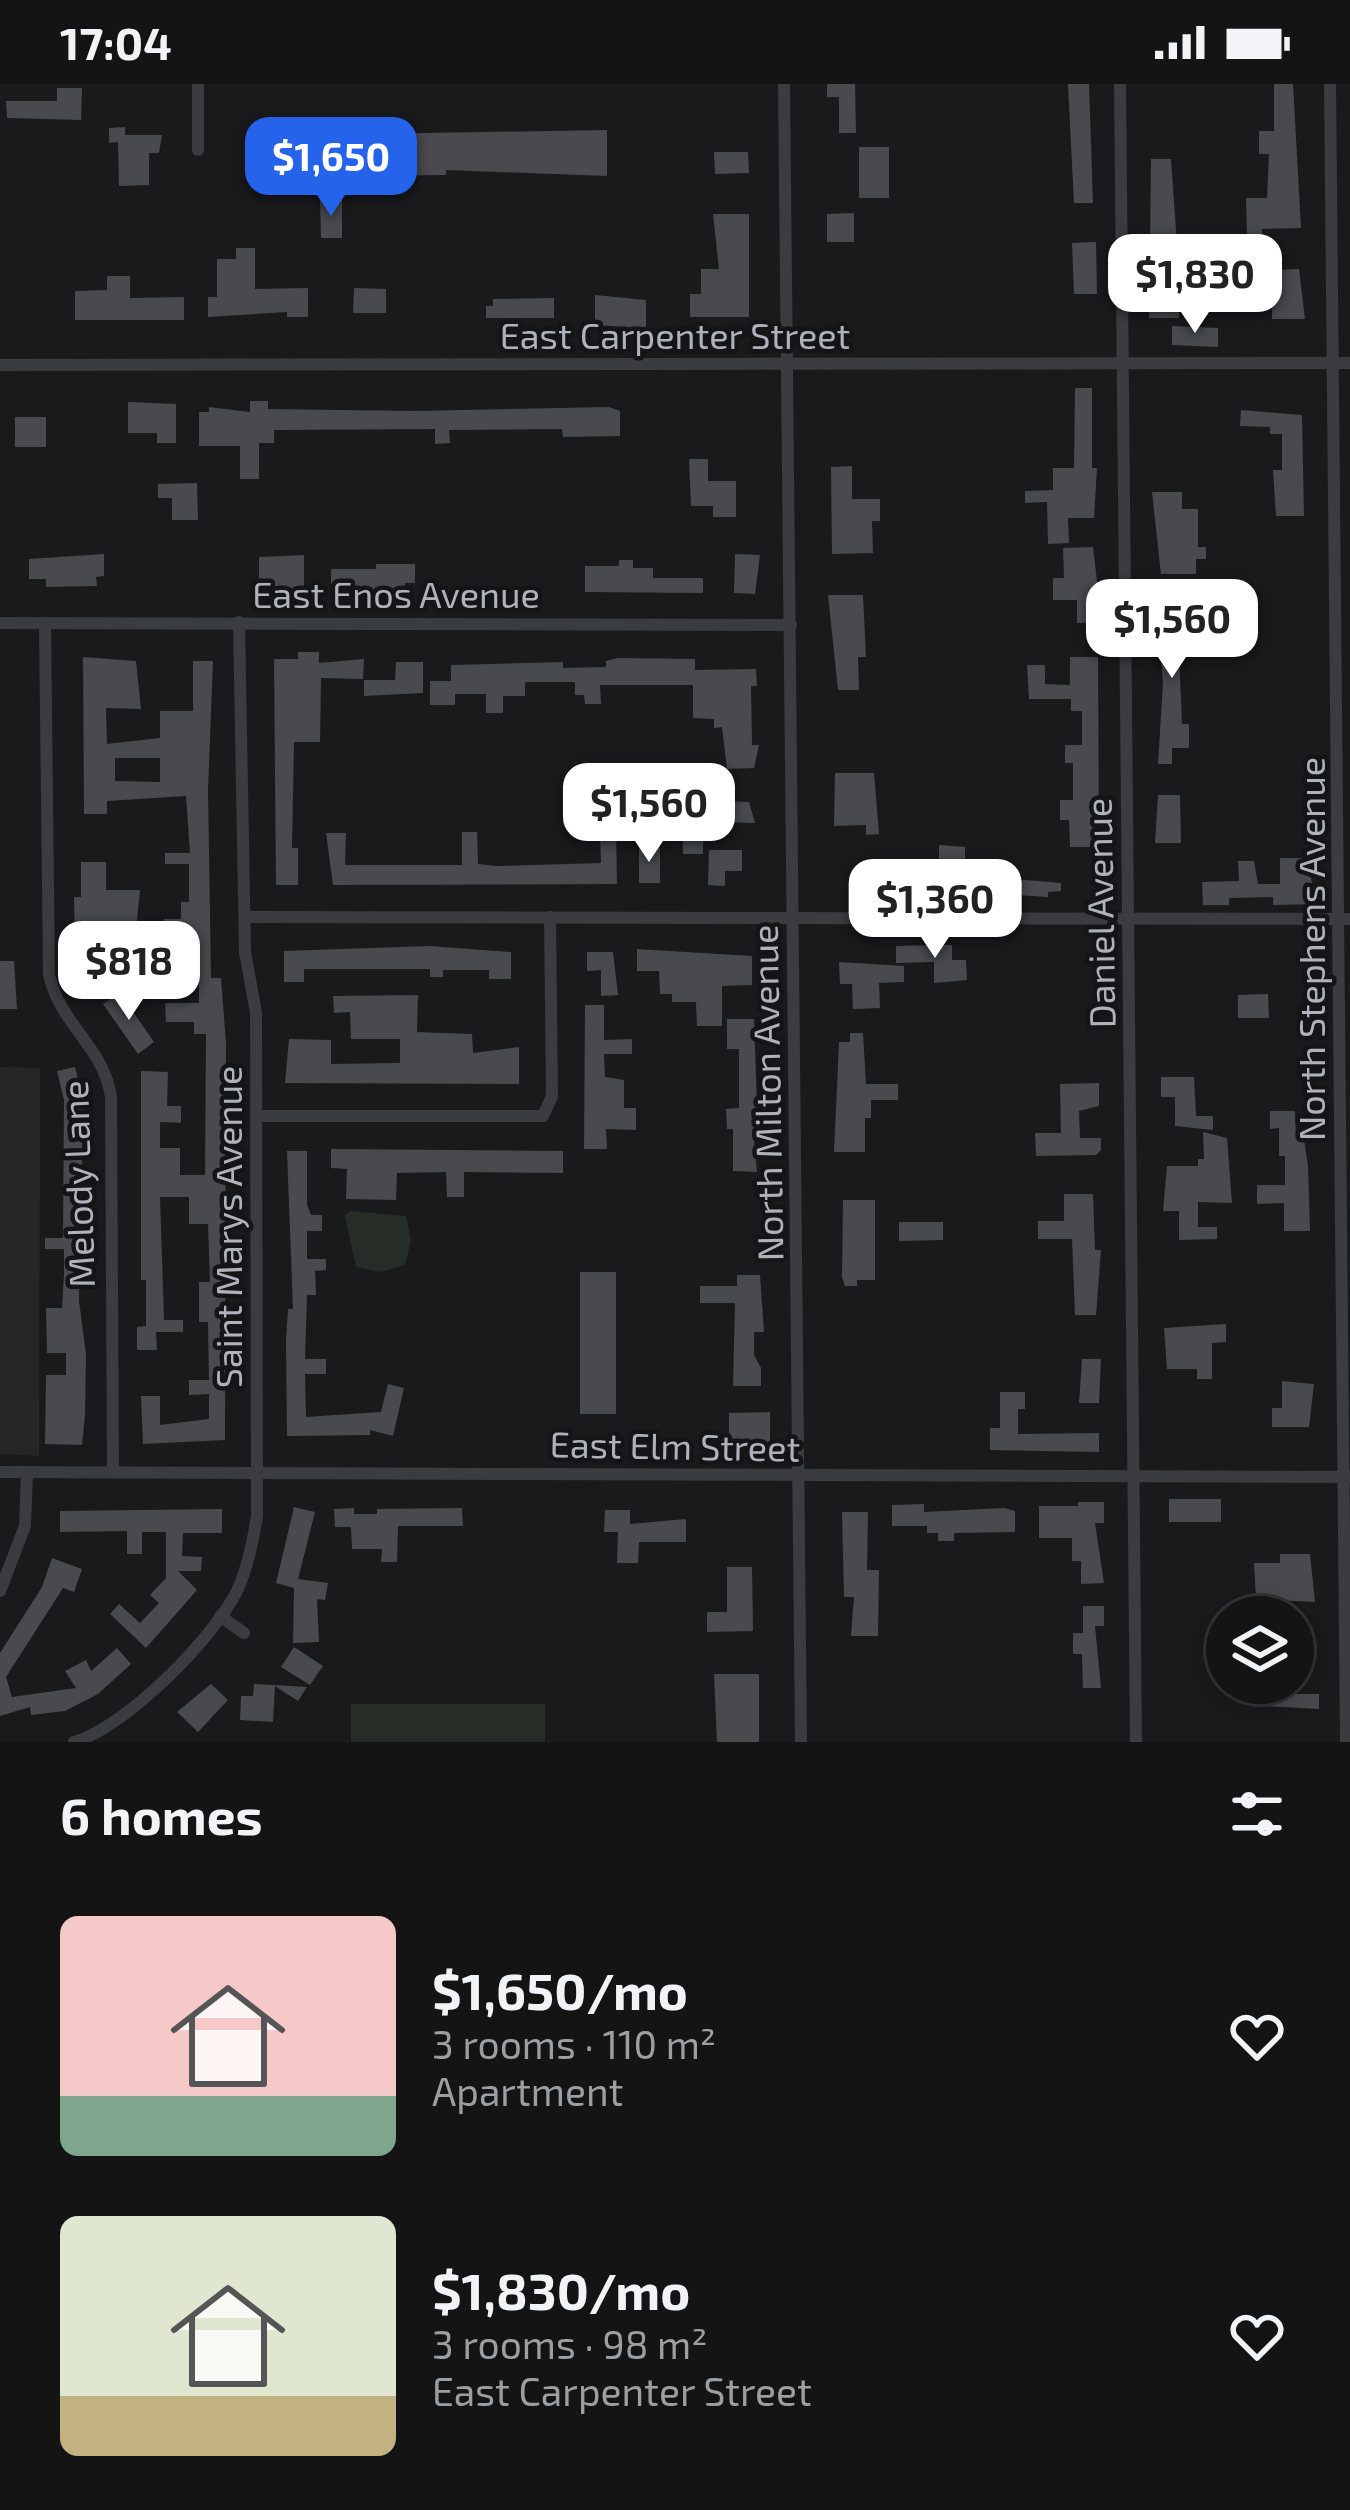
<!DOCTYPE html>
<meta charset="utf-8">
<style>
:root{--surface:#141415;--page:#212122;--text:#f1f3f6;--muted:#9d9ea0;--line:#333334;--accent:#2563eb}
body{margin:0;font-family:"Exo 2",sans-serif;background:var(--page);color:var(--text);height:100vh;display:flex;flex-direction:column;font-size:45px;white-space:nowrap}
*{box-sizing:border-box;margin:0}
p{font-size:39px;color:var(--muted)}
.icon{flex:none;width:66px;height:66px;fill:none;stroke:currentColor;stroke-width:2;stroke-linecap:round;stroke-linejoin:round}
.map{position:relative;height:1658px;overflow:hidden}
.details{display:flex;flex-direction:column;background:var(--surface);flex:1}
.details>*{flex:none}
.buttons{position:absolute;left:1206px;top:1512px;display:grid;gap:24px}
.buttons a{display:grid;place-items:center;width:108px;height:108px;border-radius:50%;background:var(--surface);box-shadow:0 6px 30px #0003,0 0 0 3px var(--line);font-size:60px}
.price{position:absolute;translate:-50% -102px;padding:0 27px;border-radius:24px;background:#fff;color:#222;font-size:39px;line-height:78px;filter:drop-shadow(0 3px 6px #0008)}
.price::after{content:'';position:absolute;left:50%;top:72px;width:36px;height:27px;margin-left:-18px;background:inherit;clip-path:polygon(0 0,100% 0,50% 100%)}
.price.current{background:var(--accent);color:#fff}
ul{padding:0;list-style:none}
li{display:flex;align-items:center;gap:36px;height:300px;padding:0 60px}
li span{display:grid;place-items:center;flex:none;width:336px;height:240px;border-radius:18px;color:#555}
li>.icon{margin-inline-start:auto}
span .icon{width:144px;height:144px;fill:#fffc;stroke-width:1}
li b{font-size:51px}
h2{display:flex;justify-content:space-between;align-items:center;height:144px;padding:0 60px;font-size:51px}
.status{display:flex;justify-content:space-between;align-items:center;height:84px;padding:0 60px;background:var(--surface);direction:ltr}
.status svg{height:33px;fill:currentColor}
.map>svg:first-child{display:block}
.built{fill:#262628}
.green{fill:#262d27}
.building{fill:#494a4e;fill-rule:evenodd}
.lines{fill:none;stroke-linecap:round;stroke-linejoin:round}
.street{stroke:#3b3c40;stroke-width:12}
.labels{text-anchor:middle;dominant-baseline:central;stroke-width:9;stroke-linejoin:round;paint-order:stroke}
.street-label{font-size:36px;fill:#aeb2ba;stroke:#151517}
</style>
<div class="status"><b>17:04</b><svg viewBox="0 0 49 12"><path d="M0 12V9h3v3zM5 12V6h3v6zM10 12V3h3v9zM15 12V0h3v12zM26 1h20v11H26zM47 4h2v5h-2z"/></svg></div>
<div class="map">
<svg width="1350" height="1658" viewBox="0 0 1350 1658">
<rect width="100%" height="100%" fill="#1a1a1c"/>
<!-- built -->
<path class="built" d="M0,983L40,984L39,1372L0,1370Z"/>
<!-- green -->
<g class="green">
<path d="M350,1127L406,1132L411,1156L405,1181L381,1188L356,1183L345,1132Z"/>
<rect x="351" y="1620" width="194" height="38"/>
</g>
<!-- building -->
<g class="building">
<path d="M827,0H855L856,49H839V13H827Z"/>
<path d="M1068,0H1089L1093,119H1074Z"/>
<path d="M1274,0H1293L1301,144L1262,145V151H1247L1246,114H1267L1269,70H1259V47H1274Z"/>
<path d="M57,4H82L81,36L7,34L6,17H57Z"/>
<path d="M125,43V51H162L159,69H149V101L119,102L118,58L109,59V44Z"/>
<path d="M607,46V92L446,86V91L367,92V50Z"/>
<rect x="859" y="63" width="30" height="51"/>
<path d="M714,68H748L749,89L715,90Z"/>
<path d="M1151,75H1171L1177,160H1150Z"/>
<path d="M342,115V154H321L320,116Z"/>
<path d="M854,129V158H827V130Z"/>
<path d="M713,130H749V233H690V210H701V185H719Z"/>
<path d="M1096,158L1097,210H1074L1072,159Z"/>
<path d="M236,164H255V205L308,204V233H287V228L208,233V213H217V175H236Z"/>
<path d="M1168,177H1191V192H1219V206H1179V234H1149V216H1168Z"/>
<path d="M1299,185L1305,235H1272V186Z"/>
<path d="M107,192H130V214L184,213V236H75V207L107,206Z"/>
<path d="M354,204L386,205V229H353Z"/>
<path d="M595,211L646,216V244L595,241Z"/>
<path d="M554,214V234H486V222H493V215Z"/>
<path d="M1172,242L1218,244V263L1172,261Z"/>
<path d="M1075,304H1092V384H1097L1094,434H1068L1069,459L1048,460L1047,418L1025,419V407L1053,406V384H1074Z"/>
<path d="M250,317H268V325L415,327L609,323L620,327V352L563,353L562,345L449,346L450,359L435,360V345L274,346V359H259V395H240V362H199V328H209V323L250,328Z"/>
<path d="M128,318L176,320V359H157V349H128Z"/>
<path d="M1241,326L1302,331L1304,432H1276L1273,386H1282V350H1270V343L1240,342Z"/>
<rect x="15" y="333" width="31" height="30"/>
<path d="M689,375H708V397H736V433H713V422H691Z"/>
<path d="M852,382V415H880V437H872L873,469L832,470L831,383Z"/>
<path d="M197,399L198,436H172V414H158V400Z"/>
<path d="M1152,408H1182V425H1198V463H1206V475H1196V490H1161Z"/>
<path d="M1093,463L1102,539H1077V516H1053V494H1064L1063,464Z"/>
<path d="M104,470V492L96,493L97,502L46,503V495H29V475Z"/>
<path d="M735,470L760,471L755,510L734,509Z"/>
<path d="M304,471V506L259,503V473Z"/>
<path d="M619,476H633V484H653V494H703V509L585,508V482H619Z"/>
<path d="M376,480H415V499H405V508L331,504V485H376Z"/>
<path d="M828,511H863L866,573H858L859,606H838Z"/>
<path d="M1192,524L1188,561H1180L1179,569L1182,640H1189V664H1172V680H1158L1163,599L1157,525Z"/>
<path d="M298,568H319V579L364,575L363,595L321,594L320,658H294L292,764H298V801H276L274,575H298Z"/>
<path d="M83,573L136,577L141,625L106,624L107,660L160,654V627H193V577H213L208,706L211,894H221L226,960L225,1356L143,1360L141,1312H160V1341L209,1335V1310L189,1311V1296H209L208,1238H199V1198H210L208,1140H189V1113H160L164,1236H183V1248H156L157,1266H137V1243L146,1242V1196H141V987L168,988L167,1022H181V1039L160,1038V1064H180V1091H205L206,950H194V938H166L165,919H199V874H191V849H164V835H181V818H189V780H165V769H190L186,712L107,717V730H84ZM115,674H160V698L115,697Z"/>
<path d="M1070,573H1098L1099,763H1070L1069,736H1060V716H1073V679H1065V661H1082V627H1071V615H1029L1027,581H1045V600L1070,601Z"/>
<path d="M618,574L695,575V586L756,585L757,602H751L752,661H759L754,684L727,685L722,643L714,644V635L693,634V601H600L601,620H585L584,611H575V598H525V612H503V629H486V610H455V621H430V597H451V581L563,578V584L606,583V577Z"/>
<path d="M396,578H423V609L364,612V596H395Z"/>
<path d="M835,689H874L879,750L866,751V741L834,742Z"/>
<path d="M1158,711H1180L1181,759H1155Z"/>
<path d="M718,717L749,718L755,739L718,738Z"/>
<path d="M682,728H703V770H683Z"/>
<path d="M462,748H477L478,780L497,782L601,779L600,750L616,749L617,800L333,801L326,749H346L345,781H462Z"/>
<path d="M939,761L965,763V778H983V789L1013,788V795L1061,799V807L1048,808V813L964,808V778L939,779Z"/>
<rect x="639" y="764" width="21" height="35"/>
<path d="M709,766H742V787H725V802L708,801Z"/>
<path d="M1280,774H1308L1315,820L1273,821V813L1229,814V821H1203L1202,798L1239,797L1238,777H1254L1258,800H1280Z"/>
<path d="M81,778H106V806H140L135,856L101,855V872H81V860H75L74,813H81Z"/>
<path d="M933,861H952V876H966L967,896L934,899V878L896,879V862Z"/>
<path d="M429,862L511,868V895H489V886H443V893H430V885H304V898H284V867Z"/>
<path d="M637,865L752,872V901L722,902V942H697L696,918H672V910H660L659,887H637Z"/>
<path d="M587,868H613L618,911L601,912V886L587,887Z"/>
<path d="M0,877H14L17,925H0Z"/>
<path d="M839,878L904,882V898L879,899L880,924L853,925L852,900H840Z"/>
<path d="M120,909L154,958L138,970L103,920Z"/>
<path d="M1268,910L1269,934H1238V911Z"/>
<path d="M418,911L417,948L472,950L473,969L519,963V1000L285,999L289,955L331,956V980L400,979V955H351L350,928L334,929L333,912Z"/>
<path d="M585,921H604V956L632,955V970H604L605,993L624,996V1024H636V1046L606,1045L607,1065H584Z"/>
<path d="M727,935H754L757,1024H761V1045H753L757,1088L733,1087V1045H727L726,1025L739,1024V965H727Z"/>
<path d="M850,949H863L866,1000H898V1016H871V1034H865V1068H834L839,958H850Z"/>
<path d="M75,983L83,1016L79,1217L86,1270L85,1331L82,1361L45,1360L46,1291H66V1269H47L46,1224H62L64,1190V1165H45V1154H63L64,1016L57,987Z"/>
<path d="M1161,993H1194L1196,1032H1213V1046L1175,1042V1013H1161Z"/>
<path d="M1099,999V1022L1079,1027L1080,1054H1101V1066L1096,1071L1036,1072L1035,1049H1061L1060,1000Z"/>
<path d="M1270,1027H1295L1296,1055H1304L1308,1082L1310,1147H1284V1119L1257,1120V1101H1285V1072H1279V1044L1270,1045Z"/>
<path d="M1203,1048L1227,1054L1232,1119L1198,1118V1143H1217V1155L1179,1156V1127H1163L1167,1082H1198V1075H1204Z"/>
<path d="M331,1065L563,1067V1089L464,1088V1113H447L446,1088L397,1089L396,1116L346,1115L347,1085L331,1084Z"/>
<path d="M287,1067H307V1121L311,1131H322V1147H307V1175H326V1186L315,1187L316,1211H307L305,1275H326V1290H305L306,1333L381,1328L388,1300L404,1304L393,1352L370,1346V1351L287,1352L286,1257L288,1225H293Z"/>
<path d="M1064,1110H1093L1095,1166H1101L1096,1231H1075L1072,1155H1038V1137H1064Z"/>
<path d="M843,1116H875V1196H857V1202H845L842,1193Z"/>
<path d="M899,1138H943V1156L899,1157Z"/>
<rect x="580" y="1188" width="36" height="142"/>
<path d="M737,1191H760L764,1248H754V1271L761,1284V1302H733L735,1219H700V1202H737Z"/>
<path d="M1226,1240V1258L1212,1259V1295H1197V1285H1167L1164,1244Z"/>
<path d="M1082,1275H1101L1099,1319H1079Z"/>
<path d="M1282,1297L1314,1300L1309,1343H1272V1324H1282Z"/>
<path d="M1000,1308H1025V1325H1018V1350L1099,1349V1368L990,1366V1344H1000Z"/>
<path d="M770,1328V1365H729V1329Z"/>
<rect x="1169" y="1415" width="52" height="23"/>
<path d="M1078,1418H1104V1439H1095L1104,1499L1081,1500V1477H1072V1454H1039V1422H1078Z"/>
<path d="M924,1420V1428L1005,1424L1015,1427V1448L954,1449V1457H938V1449H927V1442H892V1421Z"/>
<path d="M294,1423L315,1428L298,1495L328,1499L325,1516L317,1515L319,1558L293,1559L294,1504L276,1499Z"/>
<path d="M354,1424V1430H377V1425L462,1424L463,1442H398L397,1478H381L382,1465H352L351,1443H335L334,1425Z"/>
<path d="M222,1425V1449H183L182,1472L202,1473L201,1487H178L197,1506L146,1564L110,1530L119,1520L140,1539L159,1519L150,1511L166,1494V1448H142V1470H127V1447L60,1448V1427Z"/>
<path d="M605,1426H630V1440L686,1435V1458H639L638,1479H617L618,1448H604Z"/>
<path d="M842,1428H868L867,1486H879L878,1552H851L854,1513H844Z"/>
<path d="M1280,1470H1310L1315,1518L1256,1515L1254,1479H1280Z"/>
<path d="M52,1474L82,1485L74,1508L63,1504L6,1593L12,1613L76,1604L65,1587L86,1576L91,1587L117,1564L131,1580L98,1610L65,1627L31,1631L30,1623L0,1632V1569L42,1503Z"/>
<path d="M727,1483H752L753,1547L707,1548V1528H727Z"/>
<path d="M1083,1522H1104V1542H1095L1101,1604H1083L1082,1570H1073V1549H1083Z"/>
<path d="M294,1563L323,1582L310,1601L281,1583Z"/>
<path d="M714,1590H759V1658H717Z"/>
<path d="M211,1600L228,1616L198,1648L177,1628Z"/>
<path d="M254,1600L274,1601L307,1603L298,1617L275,1602L273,1638L240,1636L241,1612H253Z"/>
<path d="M1247,1603H1265V1610H1319V1625L1247,1621Z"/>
</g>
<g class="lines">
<!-- street -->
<g class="street">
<path d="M198,0V66"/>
<path d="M784,0L801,1658"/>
<path d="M1120,0L1136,1658"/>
<path d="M1330,0L1346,1658"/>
<path d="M0,281L1350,279"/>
<path d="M0,539L791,541"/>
<path d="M45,539L49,890C59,940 104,963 111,1013L113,1388"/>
<path d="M245,833L1350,835"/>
<path d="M256,1032H543L552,1012L550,833"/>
<path d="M0,1388L1349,1393"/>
<path d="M0,1507L25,1442L27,1388"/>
<path d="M220,1532L244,1549"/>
<path d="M74,1658C125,1644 215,1553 238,1505C248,1482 253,1457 257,1432L256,929L245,868L239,538"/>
</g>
</g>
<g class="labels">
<!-- street labels -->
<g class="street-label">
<text x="675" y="250">East Carpenter Street</text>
<text x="396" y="509">East Enos Avenue</text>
<text transform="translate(1099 829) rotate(-91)">Daniel Avenue</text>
<text transform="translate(1310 865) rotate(-90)">North Stephens Avenue</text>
<text transform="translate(766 1009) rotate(-91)">North Milton Avenue</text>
<text transform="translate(77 1100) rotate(-92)">Melody Lane</text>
<text transform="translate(227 1143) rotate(-90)">Saint Marys Avenue</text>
<text transform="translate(675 1361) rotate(1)">East Elm Street</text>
</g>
</g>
</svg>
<div class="buttons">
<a><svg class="icon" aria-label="layers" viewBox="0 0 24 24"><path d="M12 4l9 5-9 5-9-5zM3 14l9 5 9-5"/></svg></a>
</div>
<b class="price current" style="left:331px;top:135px">$1,650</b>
<b class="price" style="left:1195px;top:252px">$1,830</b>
<b class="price" style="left:1172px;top:597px">$1,560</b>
<b class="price" style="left:649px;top:781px">$1,560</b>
<b class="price" style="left:935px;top:877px">$1,360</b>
<b class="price" style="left:129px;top:939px">$818</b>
</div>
<section class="details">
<h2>6 homes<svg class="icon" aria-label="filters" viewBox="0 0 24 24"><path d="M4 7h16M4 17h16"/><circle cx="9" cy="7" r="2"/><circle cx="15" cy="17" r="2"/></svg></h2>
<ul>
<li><span style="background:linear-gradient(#f6c9c9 75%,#7fa58c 0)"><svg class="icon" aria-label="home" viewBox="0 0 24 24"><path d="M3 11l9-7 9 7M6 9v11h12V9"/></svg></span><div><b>$1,650/mo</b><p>3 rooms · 110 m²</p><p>Apartment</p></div><svg class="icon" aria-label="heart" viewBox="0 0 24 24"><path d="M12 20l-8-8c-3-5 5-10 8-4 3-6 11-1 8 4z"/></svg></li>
<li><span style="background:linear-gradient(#dfe7d0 75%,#c2b280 0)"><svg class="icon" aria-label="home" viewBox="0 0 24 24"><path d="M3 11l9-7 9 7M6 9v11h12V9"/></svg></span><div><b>$1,830/mo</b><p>3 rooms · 98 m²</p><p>East Carpenter Street</p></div><svg class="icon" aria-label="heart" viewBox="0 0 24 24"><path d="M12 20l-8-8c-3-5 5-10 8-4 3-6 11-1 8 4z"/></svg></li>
</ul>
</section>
